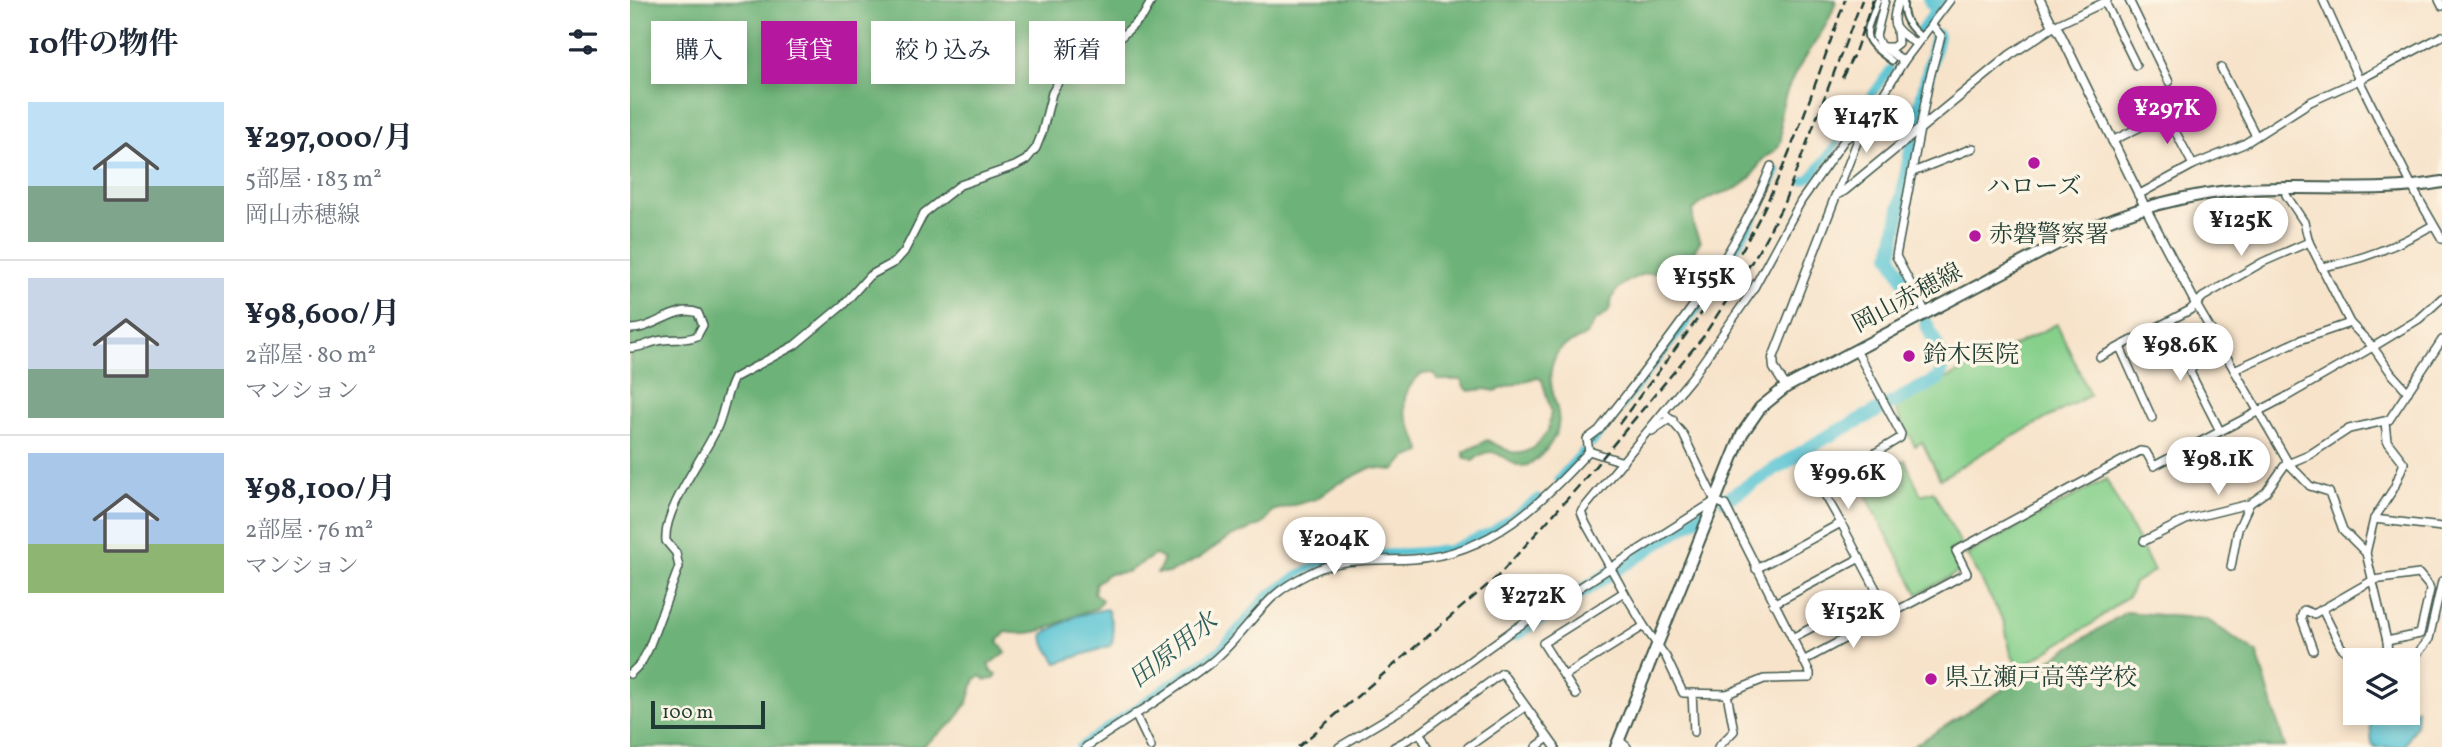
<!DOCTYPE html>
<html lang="ja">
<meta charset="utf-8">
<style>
:root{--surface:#fff;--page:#f2f2f3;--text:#1f2937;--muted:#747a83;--line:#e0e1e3;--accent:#b5179e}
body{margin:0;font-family:Vollkorn,"Noto Serif JP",serif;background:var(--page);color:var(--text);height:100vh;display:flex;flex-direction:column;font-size:26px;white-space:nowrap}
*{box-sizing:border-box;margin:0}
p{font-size:23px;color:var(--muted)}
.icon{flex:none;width:38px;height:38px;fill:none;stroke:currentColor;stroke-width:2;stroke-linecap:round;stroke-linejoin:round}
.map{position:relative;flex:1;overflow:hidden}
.drawer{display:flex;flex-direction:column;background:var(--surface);width:630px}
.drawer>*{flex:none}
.banner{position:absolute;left:21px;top:21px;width:665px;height:63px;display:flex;gap:14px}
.tools{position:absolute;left:1713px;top:648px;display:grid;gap:14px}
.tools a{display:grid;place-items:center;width:77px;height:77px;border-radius:0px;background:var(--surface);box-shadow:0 4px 10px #0003;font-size:35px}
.scale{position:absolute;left:21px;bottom:18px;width:114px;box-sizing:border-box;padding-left:7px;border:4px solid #1f3d34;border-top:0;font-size:19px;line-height:24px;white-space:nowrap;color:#1f3d34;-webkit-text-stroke:5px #fcf5e5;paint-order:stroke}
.price{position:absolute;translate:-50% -60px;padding:0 16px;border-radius:24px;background:#fff;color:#222;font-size:23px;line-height:46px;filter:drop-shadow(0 2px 4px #0008)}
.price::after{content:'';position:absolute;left:50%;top:42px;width:21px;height:16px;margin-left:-10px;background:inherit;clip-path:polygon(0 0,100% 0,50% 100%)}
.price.on{background:var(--accent);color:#fff}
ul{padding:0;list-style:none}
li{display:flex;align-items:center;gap:21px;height:175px;padding:0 28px}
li+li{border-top:2px solid var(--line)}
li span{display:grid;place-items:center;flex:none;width:196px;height:140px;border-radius:0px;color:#555}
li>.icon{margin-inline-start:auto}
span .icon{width:84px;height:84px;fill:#fffc;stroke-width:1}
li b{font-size:30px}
h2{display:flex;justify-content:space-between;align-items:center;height:84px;padding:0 28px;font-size:30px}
.pill{padding:0 24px;border-radius:0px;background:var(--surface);box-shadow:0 4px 10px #0003;font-size:24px;line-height:63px}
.pill.on{background:var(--accent);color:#fff}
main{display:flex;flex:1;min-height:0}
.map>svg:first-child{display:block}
.green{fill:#87d08c;stroke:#538660;stroke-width:2}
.forest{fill:#6db278;stroke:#467856;stroke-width:2}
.water{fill:#59c4d4;stroke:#3c8084;stroke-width:2}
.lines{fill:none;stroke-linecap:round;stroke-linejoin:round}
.canal{stroke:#59c4d4;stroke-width:8}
.river{stroke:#59c4d4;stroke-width:14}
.pedestrian-casing{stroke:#3f564a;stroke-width:9}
.minor-casing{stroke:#3f564a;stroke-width:10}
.tertiary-casing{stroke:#3f564a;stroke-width:11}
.primary-casing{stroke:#3f564a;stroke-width:14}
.pedestrian{stroke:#fff;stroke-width:5}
.minor{stroke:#fff;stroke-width:7}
.tertiary{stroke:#fff;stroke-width:8}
.primary{stroke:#fff;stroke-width:10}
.rail{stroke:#1f3d34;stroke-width:2.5;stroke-dasharray:10 5;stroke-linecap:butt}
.poi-dot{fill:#b5179e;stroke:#fcf5e5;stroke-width:2.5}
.labels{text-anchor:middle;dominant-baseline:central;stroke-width:7;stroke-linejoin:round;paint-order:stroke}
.poi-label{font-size:24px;fill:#1f3d34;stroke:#fcf5e5;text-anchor:start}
.street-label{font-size:24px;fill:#1f3d34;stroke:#fcf5e5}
.water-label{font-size:26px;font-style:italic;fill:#2e5f5c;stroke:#fcf5e5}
</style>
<main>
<section class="drawer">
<h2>10件の物件<svg class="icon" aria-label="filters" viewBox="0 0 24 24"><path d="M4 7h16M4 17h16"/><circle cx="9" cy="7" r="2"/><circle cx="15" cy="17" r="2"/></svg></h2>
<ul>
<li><span style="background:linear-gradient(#bfe0f5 60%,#7fa58c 0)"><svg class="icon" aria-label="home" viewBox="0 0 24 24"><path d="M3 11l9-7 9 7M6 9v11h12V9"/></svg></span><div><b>¥297,000/月</b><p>5部屋 · 183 m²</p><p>岡山赤穂線</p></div></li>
<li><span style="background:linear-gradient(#c9d6e8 65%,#7fa58c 0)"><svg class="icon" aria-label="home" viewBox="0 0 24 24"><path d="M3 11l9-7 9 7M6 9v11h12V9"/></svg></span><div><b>¥98,600/月</b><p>2部屋 · 80 m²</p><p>マンション</p></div></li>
<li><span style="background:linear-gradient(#a9c7e8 65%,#8fb573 0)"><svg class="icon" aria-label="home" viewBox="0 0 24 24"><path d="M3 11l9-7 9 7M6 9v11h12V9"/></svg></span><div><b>¥98,100/月</b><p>2部屋 · 76 m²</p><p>マンション</p></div></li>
</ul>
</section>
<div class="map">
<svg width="1812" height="747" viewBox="0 0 1812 747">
<rect width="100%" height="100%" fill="#fcf5e5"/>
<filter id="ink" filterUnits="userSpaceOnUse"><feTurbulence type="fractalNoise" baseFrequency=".0143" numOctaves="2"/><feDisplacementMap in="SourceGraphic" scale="14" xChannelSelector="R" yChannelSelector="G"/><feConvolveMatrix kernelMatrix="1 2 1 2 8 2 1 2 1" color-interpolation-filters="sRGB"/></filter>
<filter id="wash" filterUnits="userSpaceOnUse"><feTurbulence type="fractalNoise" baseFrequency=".00686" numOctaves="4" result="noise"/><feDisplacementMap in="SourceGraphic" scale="28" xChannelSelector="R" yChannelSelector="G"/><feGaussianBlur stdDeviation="1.57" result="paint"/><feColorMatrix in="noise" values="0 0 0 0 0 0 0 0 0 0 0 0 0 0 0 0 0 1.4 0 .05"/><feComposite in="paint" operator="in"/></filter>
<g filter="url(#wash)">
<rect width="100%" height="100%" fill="#f7e3ca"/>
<!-- green -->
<g class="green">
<path d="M1427,324L1460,395L1356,451L1310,479L1292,442L1285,446L1263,405Z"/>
<path d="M1275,460L1291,495L1303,491L1331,544L1319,551L1329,572L1288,594L1230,484Z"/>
<path d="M1476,479L1524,571L1504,583L1499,595L1463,623L1389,668L1381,654L1374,622L1337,555Z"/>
</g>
<!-- forest -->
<g class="forest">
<path d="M0,0H1206C1198,33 1169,58 1157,91C1155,97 1152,105 1151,111C1148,124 1156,137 1147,148C1144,153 1138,154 1134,158C1128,164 1125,174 1118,180C1103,196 1082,189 1063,211V225L1070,242L1055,265L1033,276C1030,275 1027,273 1023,273C1011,272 988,285 983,296C981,301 981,307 978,312C975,316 969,318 965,321C962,325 960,331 956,335C946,343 933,341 926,355C906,396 949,411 915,451C879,493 876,430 843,461L834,457V452L857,440L881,452L892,453L904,448L918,431L921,411L912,380L907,377L865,391L855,389L839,391L834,387L831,380H808L803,373L791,374C759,403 781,421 792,452L775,458L765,470L740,468L704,486L686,499L642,511L633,524L598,538L568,559L539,573H527L534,560L525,555L497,572L478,574L466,583L464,593L472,600L467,608C430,618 415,639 376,632L368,641L376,653L358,665L362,673L367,674L364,679L356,680L351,676L345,679L338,702L323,723L292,747H0Z"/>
<path d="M1496,612L1576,619L1627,653L1655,747H1282Z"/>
</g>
<!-- water -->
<g class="water">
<path d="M476,609L478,611C481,622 487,636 480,646L427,663L414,642L413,634L446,616Z"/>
<path d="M1787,709L1786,725L1774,747H1746L1742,744L1739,714L1778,712V710Z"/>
</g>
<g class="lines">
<!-- canal -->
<g class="canal">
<path d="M1289,31L1312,0"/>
<path d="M1173,181L1180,178L1204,147L1260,69"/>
<path d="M963,443L1080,292L1125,216L1147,171"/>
<path d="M928,479L953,451"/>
<path d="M449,747L590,649L635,597L670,573L706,557L819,549L863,530L908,498"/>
</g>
<!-- river -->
<g class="river">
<path d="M1300,0L1302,4"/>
<path d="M1288,307L1261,256L1285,128L1307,36"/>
<path d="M1095,500L1195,438L1306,380L1310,376L1314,362L1296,323"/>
<path d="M886,634L1074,513"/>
</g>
</g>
</g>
<g filter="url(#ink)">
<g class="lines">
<!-- pedestrian casing -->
<g class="pedestrian-casing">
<g id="pedestrian">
<path d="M1248,0C1235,37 1228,36 1262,61"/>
<path d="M1274,0C1271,15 1278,26 1289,35"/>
</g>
</g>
<!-- minor casing -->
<g class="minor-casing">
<g id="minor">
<path d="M1255,0L1246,36L1250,45L1274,61"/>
<path d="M1269,0C1258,27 1265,29 1286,44"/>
<path d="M1499,0L1539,82"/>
<path d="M1693,0L1729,80L1786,194L1812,239"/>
<path d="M1809,0L1812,6"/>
<path d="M1475,2L1506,65"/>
<path d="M1424,26L1477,1"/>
<path d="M1255,47H1263L1268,43L1267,31"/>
<path d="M1591,68L1626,136"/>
<path d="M1536,114L1563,165"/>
<path d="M1482,141L1561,102"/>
<path d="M1283,172L1343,148"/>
<path d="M1656,188V195L1674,222L1679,242L1720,323L1743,347L1761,373L1778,392"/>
<path d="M1206,195L1233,127L1274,61L1320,0"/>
<path d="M1508,195L1563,165L1614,144L1680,102L1729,80L1812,36"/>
<path d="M1692,267C1733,260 1768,246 1803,225"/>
<path d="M1567,306L1659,464L1680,486L1699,492L1713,530L1736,553L1757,641L1758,654"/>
<path d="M1296,313L1266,256L1299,81L1311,36L1302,25"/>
<path d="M1540,321L1564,365L1560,372L1590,431"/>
<path d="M0,329C23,330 46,304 68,313L73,325L67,336C56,341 45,338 33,340C21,341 13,348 0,348"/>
<path d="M1490,347L1522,418"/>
<path d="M1470,357L1560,310L1573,297L1633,262L1679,242"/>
<path d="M1604,370L1670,340L1720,323"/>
<path d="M1034,412L1053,434L1085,501L1095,505L1180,673V678L1134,679L1097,694L1104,731L1088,747"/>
<path d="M1022,431L1038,420H1043"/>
<path d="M959,451L957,439L969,430C1033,347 1102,265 1141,166"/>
<path d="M959,451L993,462"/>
<path d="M1744,519L1812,527"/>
<path d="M1211,523L1190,486L1270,438L1271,434L1226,350"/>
<path d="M1514,541L1558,519L1619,504L1636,492L1655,465L1679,455L1719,429L1759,420L1812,340"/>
<path d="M1736,553L1744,519L1764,488L1774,463L1757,441L1755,422"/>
<path d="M1601,567L1608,529L1619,505"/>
<path d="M1126,569L1211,523L1259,614"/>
<path d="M994,592L913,643L934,676L1014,626"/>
<path d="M1143,604L1230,558"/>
<path d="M1692,609L1711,647L1726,661"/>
<path d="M1162,638L1248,593"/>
<path d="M1683,650L1671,617L1674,610L1684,614L1743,580L1789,574L1799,586L1800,590L1790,634L1757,641"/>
<path d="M1733,660L1758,654L1776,659L1784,658L1799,639L1812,581"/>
<path d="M1173,661L1337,573L1326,551L1510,451L1516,452L1524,466L1654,398L1743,347L1789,319L1812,298"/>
<path d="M0,674L11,663L18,650L49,567L46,553L36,541C33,510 73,458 86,430C94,414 95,394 104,378L165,345L213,305L239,276L265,262L274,252L294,213L330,185L385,166L396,160L406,148L412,133L422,93L438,65L455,52L492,36L513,16L522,0"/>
<path d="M934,676L946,695"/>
<path d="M1062,693L1064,732"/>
<path d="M1097,694L1053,693L1036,657L1014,626L994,592L956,524L951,512L1063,376L1121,293L1171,201L1215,139L1233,127"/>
<path d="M505,714L521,747"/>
<path d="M790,733L797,747"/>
<path d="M989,740L997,747"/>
<path d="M456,747C496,720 540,694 579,664C604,645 621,617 645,595C655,586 668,579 680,573C712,556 750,561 784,559C860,554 911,504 959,451"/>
<path d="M709,747L776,707L883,630L1085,501"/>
<path d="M764,747L790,733L872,673L925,747"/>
<path d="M838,747L895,707"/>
<path d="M906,747L918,738"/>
</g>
</g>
<!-- tertiary casing -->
<g class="tertiary-casing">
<g id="tertiary">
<path d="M1410,0L1421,22L1429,31L1515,207L1567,306"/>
<path d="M1156,387L1144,368L1143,358L1206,195L1214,191L1380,55L1424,26"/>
</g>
</g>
<!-- primary casing -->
<g class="primary-casing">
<path id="primary" d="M986,747L1112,434L1130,408L1156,387L1440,237C1497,210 1556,193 1620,189C1684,185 1748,194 1812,182"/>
</g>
<!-- pedestrian -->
<use href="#pedestrian" class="pedestrian"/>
<!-- minor -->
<use href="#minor" class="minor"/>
<!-- tertiary -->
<use href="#tertiary" class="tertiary"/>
<!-- primary -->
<use href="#primary" class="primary"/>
<!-- rail -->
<g class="rail">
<path d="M1212,78L1225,52L1243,0"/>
<path d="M989,424C1030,368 1074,315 1109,255C1156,175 1184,87 1215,0"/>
<path d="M668,747L867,577L947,488L1073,337L1128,252L1153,205L1232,0"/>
</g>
</g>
</g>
<!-- markers -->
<g class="poi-dot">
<circle cx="1404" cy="163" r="7"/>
<circle cx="1345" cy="236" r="7"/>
<circle cx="1279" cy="356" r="7"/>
<circle cx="1301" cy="679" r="7"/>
</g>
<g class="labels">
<!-- poi labels -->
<g class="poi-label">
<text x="1404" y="188" text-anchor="middle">ハローズ</text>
<text x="1359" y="236">赤磐警察署</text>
<text x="1293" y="356">鈴木医院</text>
<text x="1315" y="679">県立瀬戸高等学校</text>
</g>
<!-- street labels -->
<g class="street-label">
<text transform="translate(1278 299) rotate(-28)">岡山赤穂線</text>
</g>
<!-- water labels -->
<g class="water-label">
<text transform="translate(544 651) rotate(-38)">田原用水</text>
</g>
</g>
</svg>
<div class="tools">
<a><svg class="icon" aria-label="layers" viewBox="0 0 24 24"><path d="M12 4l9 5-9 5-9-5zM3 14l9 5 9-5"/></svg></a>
</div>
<div class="scale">100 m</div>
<b class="price on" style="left:1537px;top:146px">¥297K</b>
<b class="price" style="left:1236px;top:155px">¥147K</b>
<b class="price" style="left:1611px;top:258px">¥125K</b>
<b class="price" style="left:1074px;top:315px">¥155K</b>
<b class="price" style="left:1550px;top:383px">¥98.6K</b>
<b class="price" style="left:1588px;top:497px">¥98.1K</b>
<b class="price" style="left:1218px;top:511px">¥99.6K</b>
<b class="price" style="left:704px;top:577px">¥204K</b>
<b class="price" style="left:903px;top:634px">¥272K</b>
<b class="price" style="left:1223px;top:650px">¥152K</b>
<div class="banner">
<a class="pill">購入</a>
<a class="pill on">賃貸</a>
<a class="pill">絞り込み</a>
<a class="pill">新着</a>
</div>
</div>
</main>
